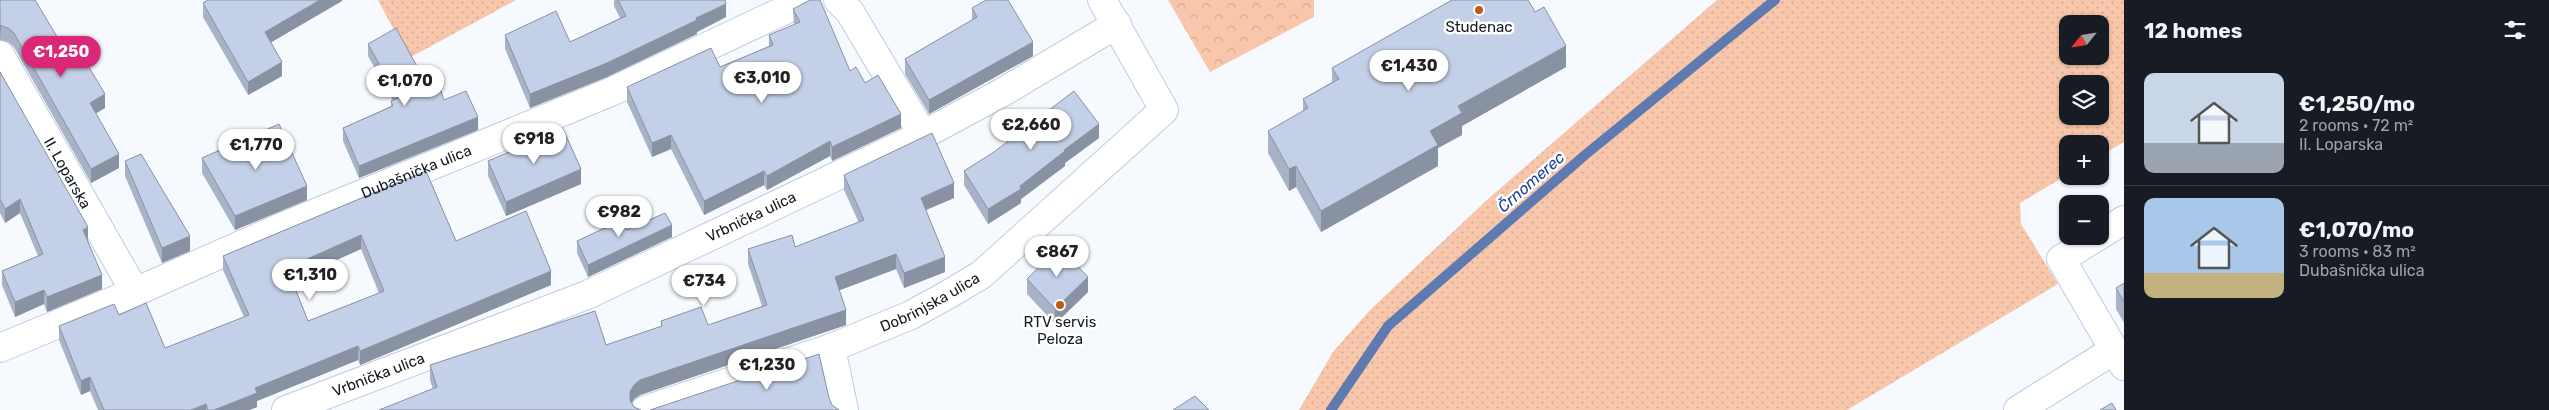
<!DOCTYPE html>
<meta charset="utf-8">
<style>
:root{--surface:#171b24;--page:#242831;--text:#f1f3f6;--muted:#9ea1a6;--line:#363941;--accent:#db2777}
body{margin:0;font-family:Rubik,sans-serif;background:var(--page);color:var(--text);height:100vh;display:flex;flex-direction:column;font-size:19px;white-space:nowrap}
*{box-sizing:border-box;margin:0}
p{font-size:16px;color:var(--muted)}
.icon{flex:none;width:28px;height:28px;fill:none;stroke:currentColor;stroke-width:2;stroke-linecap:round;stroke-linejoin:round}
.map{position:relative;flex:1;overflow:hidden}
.panel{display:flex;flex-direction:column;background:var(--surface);width:425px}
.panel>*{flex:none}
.needle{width:32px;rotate:240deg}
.fabs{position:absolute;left:2059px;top:15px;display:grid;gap:10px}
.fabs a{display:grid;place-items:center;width:50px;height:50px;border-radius:10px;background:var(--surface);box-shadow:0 1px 4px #0004;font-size:25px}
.price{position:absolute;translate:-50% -42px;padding:0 11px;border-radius:18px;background:#fff;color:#222;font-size:16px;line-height:32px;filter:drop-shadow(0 1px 2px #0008)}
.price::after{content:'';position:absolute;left:50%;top:30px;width:15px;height:11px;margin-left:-8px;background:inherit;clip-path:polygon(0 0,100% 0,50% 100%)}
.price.current{background:var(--accent);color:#fff}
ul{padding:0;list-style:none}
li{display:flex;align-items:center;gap:15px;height:125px;padding:0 20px}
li+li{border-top:1px solid var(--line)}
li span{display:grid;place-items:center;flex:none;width:140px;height:100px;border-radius:10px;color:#555}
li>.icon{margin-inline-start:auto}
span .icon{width:60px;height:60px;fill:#fffc;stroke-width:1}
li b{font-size:21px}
h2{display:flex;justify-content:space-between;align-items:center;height:60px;padding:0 20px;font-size:21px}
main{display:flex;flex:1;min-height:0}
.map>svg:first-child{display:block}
.grass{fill:url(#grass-dots);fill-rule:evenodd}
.park{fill:url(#park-crowns)}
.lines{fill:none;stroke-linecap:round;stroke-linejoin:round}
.stream{stroke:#5f7ab0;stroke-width:10}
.street-casing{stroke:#c0cce3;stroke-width:30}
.street{stroke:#fff;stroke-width:28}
.wall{fill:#a9b3c7;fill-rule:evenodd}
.shaded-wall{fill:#8992a2}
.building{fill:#c4d0e7;stroke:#8992a2;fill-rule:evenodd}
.poi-dot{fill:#bb5c14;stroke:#fff;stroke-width:2}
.labels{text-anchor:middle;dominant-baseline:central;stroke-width:5;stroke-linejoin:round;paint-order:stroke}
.poi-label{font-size:15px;fill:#161b23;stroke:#fff}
.street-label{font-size:15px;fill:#161b23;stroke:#fff}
.water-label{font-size:16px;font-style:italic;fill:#1b4095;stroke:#fff}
</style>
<main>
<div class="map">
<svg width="2124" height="410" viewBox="0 0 2124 410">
<defs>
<pattern id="grass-dots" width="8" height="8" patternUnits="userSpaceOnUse" patternTransform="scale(1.25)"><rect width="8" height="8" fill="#f8c7ab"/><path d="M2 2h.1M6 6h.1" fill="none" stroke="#d4aa93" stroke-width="1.8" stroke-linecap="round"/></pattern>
<pattern id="park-crowns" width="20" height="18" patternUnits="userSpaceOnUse" patternTransform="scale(1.25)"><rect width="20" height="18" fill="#f8c7ab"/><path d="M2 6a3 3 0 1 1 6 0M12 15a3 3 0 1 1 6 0" fill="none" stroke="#d4aa93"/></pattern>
</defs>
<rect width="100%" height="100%" fill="#f6f9fe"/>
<!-- grass -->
<g class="grass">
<path d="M378,0H516L409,58Z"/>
<path d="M1717,0H2124V142L2100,156V144H2068L2067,175L2020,203L2021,224L2058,284L1847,410H1299L1333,352L1370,310L1488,199ZM2068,24H2100V56H2068ZM2068,84H2100V116H2068Z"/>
</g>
<!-- park -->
<path class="park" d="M1168,0H1314V17L1210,72Z"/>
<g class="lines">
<!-- stream -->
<path class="stream" d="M1331,410L1388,326L1585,155L1775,0"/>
<!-- street casing -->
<g class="street-casing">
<g id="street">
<path d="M838,0L850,12L923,135"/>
<path id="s1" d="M0,55L135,292"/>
<path d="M2100,235L2124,220"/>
<path d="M2098,236L2061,259L2114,350"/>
<path id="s2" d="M0,348L135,292L277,229L613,91L806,0"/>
<path d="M831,348L844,410"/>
<path id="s3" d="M286,410L587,295L923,135L1003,92L1117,24"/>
<path id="s4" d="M645,410L831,348L911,315L949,294L981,275L1164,110L1102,0"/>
<path d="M2018,410L2114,350L2124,366"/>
</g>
</g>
<!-- street -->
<use href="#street" class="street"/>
</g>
<!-- wall -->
<g class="wall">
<path d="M0,0L71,60L105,108L96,113L119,168L91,183L14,47L8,42L0,40Z"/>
<path d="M342,0V1L270,42L282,76L248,95L203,17V3Z"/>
<path d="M614,0H725L726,17L697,32V34L607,77L530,108L505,49V35L570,42L620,18L614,6Z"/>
<path d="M972,8L1033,56L929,114L905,74V59L972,20Z"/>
<path d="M793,9L850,71L865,83L901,128L832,161L830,156L767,190L764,185L704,215L671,149L652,157L627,102V87L720,67L769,46V35L794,25Z"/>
<path d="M368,44L431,92L444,100L478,130L359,178L343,141V128L391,106V101H393L368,56Z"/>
<path d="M1566,67L1462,126V135L1438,148V166L1321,232L1296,187L1289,191L1268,153V131L1303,112V99L1332,82V68Z"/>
<path d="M0,72L88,241L102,289L47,312L44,304L15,317L2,285V271L38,256L20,213L5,223L0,213Z"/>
<path d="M1099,138L1065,163V166L1021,199V203L988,224L964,185V171Z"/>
<path d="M202,158L307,200L235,230L202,173Z"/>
<path d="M125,161L190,251L162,263L125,176Z"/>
<path d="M488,161L581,184L506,216L488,176Z"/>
<path d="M426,171L456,241L551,285L360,365L358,360L257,401V407L249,410H98L90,391L81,395L59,340V326L119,315L165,348L244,317L223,270V256ZM361,249L379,293L308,321L292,280Z"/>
<path d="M844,175L954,198L926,210L945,272L904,288L896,269L839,290L846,325L640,395L634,399L632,403L433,389L430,380V365L606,345L661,327V321L708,325L762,306L748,264V249L795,247L859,223L844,190Z"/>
<path d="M627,230L672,237L588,277L577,253V241Z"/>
<path d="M1027,279L1088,292L1055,324L1027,294Z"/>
<path d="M2124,283V323L2116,309V288Z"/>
</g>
<!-- shaded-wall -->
<g class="shaded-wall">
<path d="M320,0H342V1L265,46V32Z"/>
<path d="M726,4V17L697,32V34L607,77L530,108V94L696,18Z"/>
<path d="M0,25H1L0,40Z"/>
<path d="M1033,42V56L929,114V100Z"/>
<path d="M1566,46V67L1462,126V135L1438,148V166L1321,232V211L1430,131L1458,106Z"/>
<path d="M282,62V76L248,95V82Z"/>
<path d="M105,94V108L90,117V103Z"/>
<path d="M901,114V128L832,161V147Z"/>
<path d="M478,117V130L359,178V166Z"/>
<path d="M1099,124V138L1065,163V166L1021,199V203L988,224V209L1020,186L1064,150Z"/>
<path d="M671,135V149L652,157V143Z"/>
<path d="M830,141V156L767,190V176Z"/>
<path d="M119,154V168L91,183V169Z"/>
<path d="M1296,166V187L1289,191V169Z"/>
<path d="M581,169V184L506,216V202Z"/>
<path d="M764,171V185L704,215V201Z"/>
<path d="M954,183V198L921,212V198Z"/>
<path d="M307,186V200L235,230V216Z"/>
<path d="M20,199V213L5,223V209Z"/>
<path d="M672,225V237L588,277V265Z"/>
<path d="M88,227V241L83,230Z"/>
<path d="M361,235V249L287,282V268Z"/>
<path d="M190,236V251L162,263V248Z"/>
<path d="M896,254V269L835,292V277Z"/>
<path d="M945,257V272L904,288V273Z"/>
<path d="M551,271V285L360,365V351Z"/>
<path d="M102,275V289L47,312V297Z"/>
<path d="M1088,277V292L1055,324V309Z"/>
<path d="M44,290V304L15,317V302Z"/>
<path d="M846,310V325L640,395L634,399L630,406V392L634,385L640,380Z"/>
<path d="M358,346V360L257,401V407L249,410H214L255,388Z"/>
<path d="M90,377V391L81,395V381Z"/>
<path d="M206,404V410H191Z"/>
</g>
<!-- building -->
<g class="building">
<path d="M0,0H35L71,60L81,54L105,94L90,103L119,154L91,169L14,33L8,28L0,25Z"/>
<path d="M208,0H320L265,32L282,62L248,82L203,3Z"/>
<path d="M618,0H725L726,4L696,18L697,20L607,63L530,94L505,35L556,11L570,42L626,16Z"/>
<path d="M810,0H820L850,71L856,67L865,83L878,75L901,114L832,147L830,141L767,176L764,171L704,201L671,135L652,143L627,87L711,48L720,67L773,45L769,35L800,22L793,9Z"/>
<path d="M986,0H1008L1033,42L929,100L905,59L977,17L972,8Z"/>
<path d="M1452,0H1528L1535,12L1544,7L1566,46L1458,106L1462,113L1430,131L1438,145L1321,211L1296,166L1289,169L1268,131L1308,108L1303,99L1339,79L1332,68Z"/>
<path d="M396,28L431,92L440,88L444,100L466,91L478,117L359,166L343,128L393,106L391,101L398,98L368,44Z"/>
<path d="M0,72L88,227L83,230L102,275L47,297L44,290L15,302L2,271L43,254L20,199L5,209L0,199Z"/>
<path d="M1074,91L1099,124L1064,150L1065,151L1020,186L1021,189L988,209L964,171L994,152Z"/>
<path d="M279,124L307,186L235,216L202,158Z"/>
<path d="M563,129L581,169L506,202L488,161Z"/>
<path d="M932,133L954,183L921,198L945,257L904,273L896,254L835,277L846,310L640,380L634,385L630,392V400L634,407L641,410H379L437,387L430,365L595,311L606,345L662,326L661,321L701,307L708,325L767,305L748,249L792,235L795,247L864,220L844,175Z"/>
<path d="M141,154L190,236L162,248L125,161Z"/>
<path d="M426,171L456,241L526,211L551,271L360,351L358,346L255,388L257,393L214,410H208L206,404L191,410H104L90,377L81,381L59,326L114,304L119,315L146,303L165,348L249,315L223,256ZM361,235L384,291L308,321L287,268Z"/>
<path d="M665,213L672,225L588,265L577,241L622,220L627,230Z"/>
<path d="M1059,247L1088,277L1055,309L1027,279Z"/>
<path d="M2124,283V302L2116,288Z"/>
<path d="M819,354L829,398L832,405L839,410H650Z"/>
<path d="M1195,396L1209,410H1173Z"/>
<path d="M2112,403L2116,410H2100Z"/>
</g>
<!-- markers -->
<g class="poi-dot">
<circle cx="1479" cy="10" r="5"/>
<circle cx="1060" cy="305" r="5"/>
</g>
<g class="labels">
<!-- poi labels -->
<g class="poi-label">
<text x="1479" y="27">Studenac</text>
<text x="1060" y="322">RTV servis<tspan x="1060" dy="17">Peloza</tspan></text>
</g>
<!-- street labels -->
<g class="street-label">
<text stroke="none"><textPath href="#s2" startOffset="452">Dubašnička ulica</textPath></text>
<text stroke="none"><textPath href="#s1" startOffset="136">II. Loparska</textPath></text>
<text stroke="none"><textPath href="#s3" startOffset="504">Vrbnička ulica</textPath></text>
<text stroke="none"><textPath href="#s4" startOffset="305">Dobrinjska ulica</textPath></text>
<text stroke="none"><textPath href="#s3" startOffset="99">Vrbnička ulica</textPath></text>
</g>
<!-- water labels -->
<g class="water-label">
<text transform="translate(1531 182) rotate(-41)">Črnomerec</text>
</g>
</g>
</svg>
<div class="fabs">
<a><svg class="needle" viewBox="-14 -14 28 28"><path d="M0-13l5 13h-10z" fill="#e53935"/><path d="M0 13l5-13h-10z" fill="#9ea1a6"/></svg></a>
<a><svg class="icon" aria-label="layers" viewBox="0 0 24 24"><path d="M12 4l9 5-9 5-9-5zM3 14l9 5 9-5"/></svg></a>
<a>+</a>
<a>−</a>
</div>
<b class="price current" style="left:61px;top:78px">€1,250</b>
<b class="price" style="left:1409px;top:92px">€1,430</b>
<b class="price" style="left:762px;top:104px">€3,010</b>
<b class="price" style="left:405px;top:107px">€1,070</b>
<b class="price" style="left:1031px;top:151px">€2,660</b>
<b class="price" style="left:534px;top:165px">€918</b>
<b class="price" style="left:256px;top:171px">€1,770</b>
<b class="price" style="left:619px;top:238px">€982</b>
<b class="price" style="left:1057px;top:278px">€867</b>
<b class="price" style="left:310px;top:301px">€1,310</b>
<b class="price" style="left:704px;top:307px">€734</b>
<b class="price" style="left:767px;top:391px">€1,230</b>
</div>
<section class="panel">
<h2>12 homes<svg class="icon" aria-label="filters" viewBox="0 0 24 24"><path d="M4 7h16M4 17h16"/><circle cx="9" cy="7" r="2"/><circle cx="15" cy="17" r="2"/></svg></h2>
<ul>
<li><span style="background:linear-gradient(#c9d6e8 70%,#9aa5b1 0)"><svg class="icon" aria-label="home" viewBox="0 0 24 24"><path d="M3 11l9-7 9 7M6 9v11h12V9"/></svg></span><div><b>€1,250/mo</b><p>2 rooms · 72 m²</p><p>II. Loparska</p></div></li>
<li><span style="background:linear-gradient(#a9c7e8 75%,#c2b280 0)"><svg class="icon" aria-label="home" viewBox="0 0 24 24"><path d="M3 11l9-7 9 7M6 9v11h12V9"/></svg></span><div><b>€1,070/mo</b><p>3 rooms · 83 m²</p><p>Dubašnička ulica</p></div></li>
</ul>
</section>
</main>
